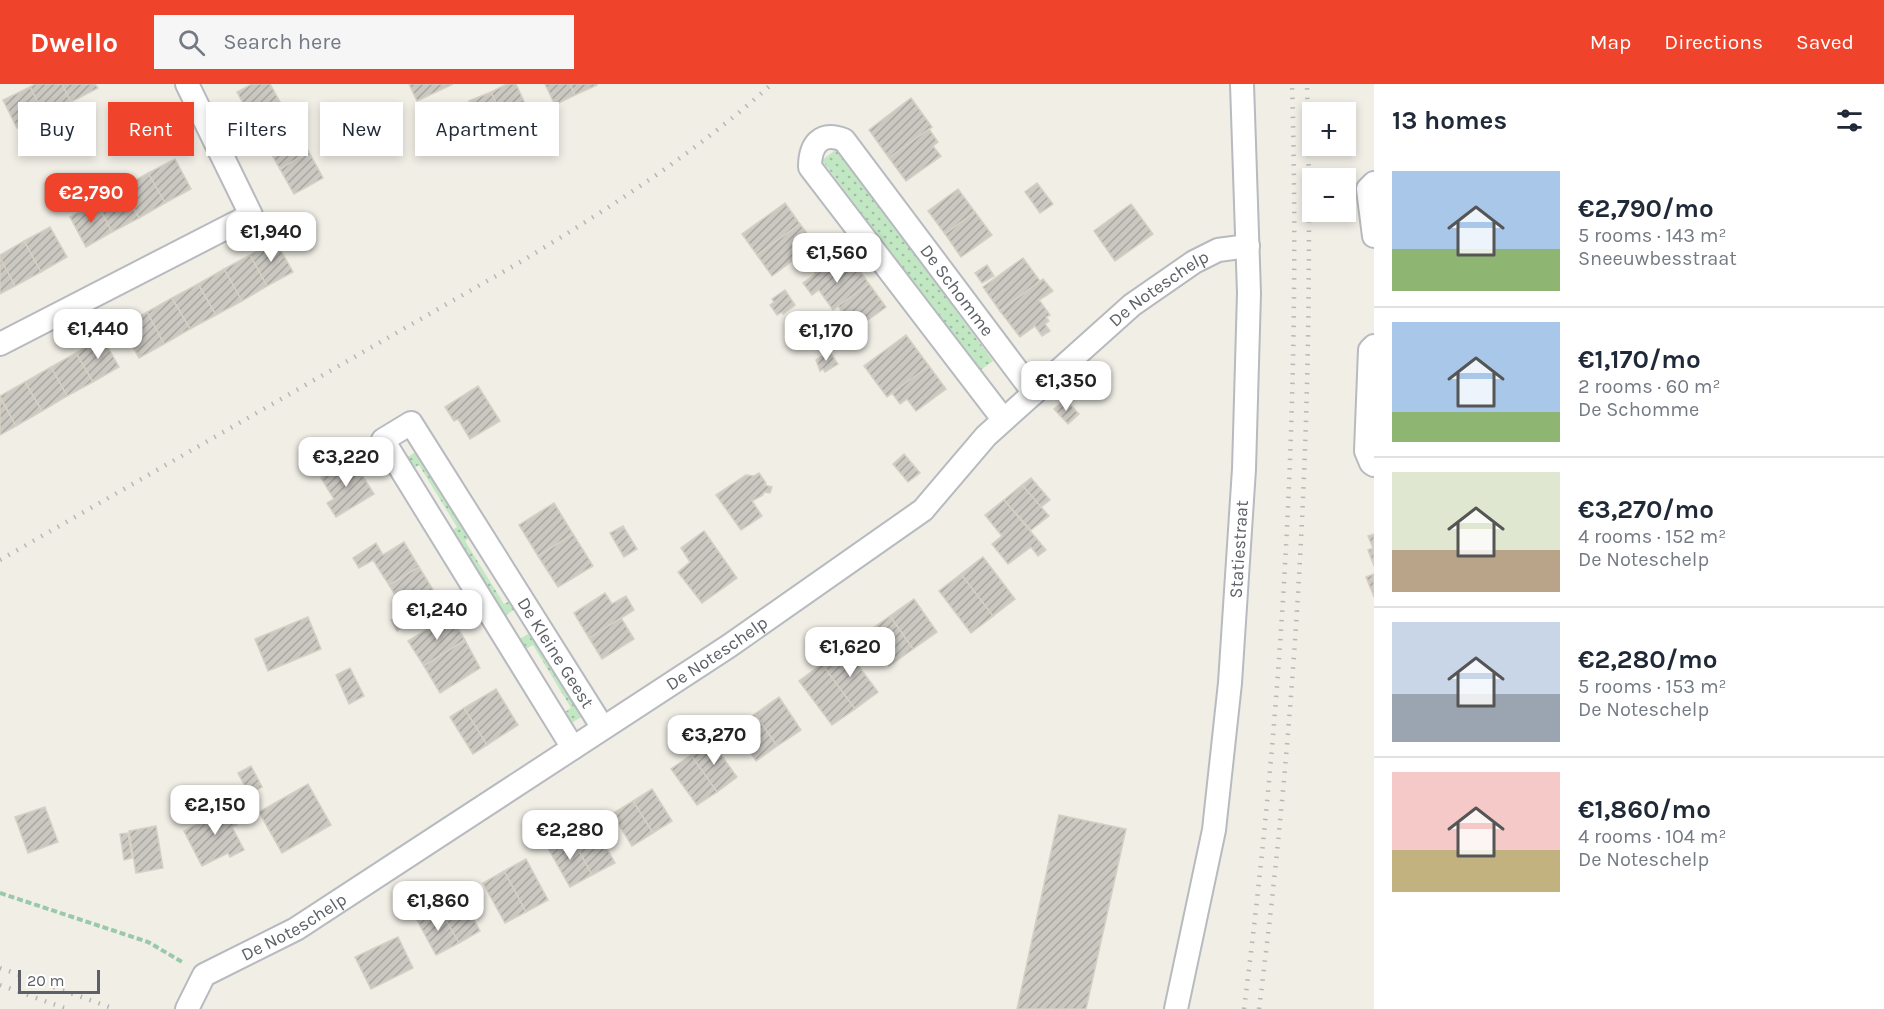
<!DOCTYPE html>
<meta charset="utf-8">
<style>
:root{--surface:#fff;--page:#f6f6f7;--text:#1f2937;--muted:#747a83;--line:#e0e1e3;--accent:#ef442b}
body{margin:0;font-family:Karla,sans-serif;background:var(--page);color:var(--text);height:100vh;display:flex;flex-direction:column;font-size:22px;white-space:nowrap}
*{box-sizing:border-box;margin:0}
p{font-size:20px;color:var(--muted)}
.icon{flex:none;width:33px;height:33px;fill:none;stroke:currentColor;stroke-width:2;stroke-linecap:round;stroke-linejoin:round}
.map{position:relative;flex:1;overflow:hidden}
.details{display:flex;flex-direction:column;background:var(--surface);width:510px}
.details>*{flex:none}
.guide{position:absolute;left:18px;top:18px;width:570px;height:54px;display:flex;gap:12px}
.buttons{position:absolute;left:1302px;top:18px;display:grid;gap:12px}
.buttons a{display:grid;place-items:center;width:54px;height:54px;border-radius:0px;background:var(--surface);box-shadow:0 3px 9px #0003;font-size:30px}
.scale{position:absolute;left:18px;bottom:15px;width:82px;box-sizing:border-box;padding-left:6px;border:3px solid #5d6066;border-top:0;font-size:16px;line-height:21px;white-space:nowrap;color:#5d6066;-webkit-text-stroke:4px #fff;paint-order:stroke}
.price{position:absolute;translate:-50% -51px;padding:0 14px;border-radius:12px;background:#fff;color:#222;font-size:20px;line-height:39px;filter:drop-shadow(0 2px 3px #0008)}
.price::after{content:'';position:absolute;left:50%;top:36px;width:18px;height:14px;margin-left:-9px;background:inherit;clip-path:polygon(0 0,100% 0,50% 100%)}
.price.current{background:var(--accent);color:#fff}
ul{padding:0;list-style:none}
li{display:flex;align-items:center;gap:18px;height:150px;padding:0 18px}
li+li{border-top:2px solid var(--line)}
li span{display:grid;place-items:center;flex:none;width:168px;height:120px;border-radius:0px;color:#555}
li>.icon{margin-inline-start:auto}
span .icon{width:72px;height:72px;fill:#fffc;stroke-width:1}
li b{font-size:26px}
h2{display:flex;justify-content:space-between;align-items:center;height:72px;padding:0 18px;font-size:26px}
.tag{padding:0 21px;border-radius:0px;background:var(--surface);box-shadow:0 3px 9px #0003;font-size:21px;line-height:54px}
.tag.current{background:var(--accent);color:#fff}
header{display:flex;align-items:center;gap:36px;box-sizing:border-box;height:84px;padding:0 30px;background:var(--accent);color:#fff}
header strong{font-size:28px}
nav{display:flex;gap:33px;margin-inline-start:auto;font-size:21px}
.search{width:420px;height:54px;background:var(--page);display:flex;align-items:center;gap:15px;box-sizing:border-box;padding:0 21px;border-radius:0px;color:var(--muted);font-size:22px}
main{display:flex;flex:1;min-height:0}
.map>svg:first-child{display:block}
.grass{fill:url(#grass-dots)}
.building{fill:url(#building-hatch);stroke:#d5d0c3;stroke-width:1.5}
.lines{fill:none;stroke-linecap:round;stroke-linejoin:round}
.street-casing{stroke:#b7babf;stroke-width:26}
.path{stroke:#99c9a9;stroke-width:4;stroke-dasharray:6 3;stroke-linecap:butt}
.street{stroke:#fff;stroke-width:22}
.rail{stroke:#b6b7b7;stroke-width:4.5;stroke-dasharray:1.5 8;stroke-linecap:butt}
.labels{text-anchor:middle;dominant-baseline:central;stroke-width:4.5;stroke-linejoin:round;paint-order:stroke}
.street-label{font-size:18px;fill:#5d6066;stroke:#fff}
</style>
<header>
<strong>Dwello</strong>
<div class="search"><svg class="icon" aria-label="search" viewBox="0 0 24 24"><circle cx="10" cy="10" r="6"/><path d="M15 15l6 6"/></svg>Search here</div>
<nav><a>Map</a><a>Directions</a><a>Saved</a></nav>
</header>
<main>
<div class="map">
<svg width="1374" height="925" viewBox="0 0 1374 925">
<defs>
<pattern id="grass-dots" width="8" height="8" patternUnits="userSpaceOnUse" patternTransform="scale(1.5)"><rect width="8" height="8" fill="#c1e8c3"/><path d="M2 2h.1M6 6h.1" fill="none" stroke="#a0bfa2" stroke-width="1.8" stroke-linecap="round"/></pattern>
<pattern id="building-hatch" width="6" height="6" patternUnits="userSpaceOnUse" patternTransform="scale(1.5)"><rect width="6" height="6" fill="#cbc8c2"/><path d="M-1 1l2-2M0 6l6-6M5 7l2-2" fill="none" stroke="#a8a6a1"/></pattern>
</defs>
<rect width="100%" height="100%" fill="#f0eee5"/>
<!-- grass -->
<g class="grass">
<path d="M837,65L993,277L978,288L822,76Z"/>
<path d="M419,366L472,452L465,457L504,520L512,516L517,524L503,533L450,448L457,443L419,381L411,386L404,375Z"/>
<path d="M533,547L583,632L568,641L562,630L571,624L533,561L524,566L518,556Z"/>
</g>
<!-- building -->
<g class="building">
<path d="M35,0H62L71,18L44,31L30,3Z"/>
<path d="M62,0H95L98,4L71,18Z"/>
<path d="M252,0H270L280,18L251,34L237,8Z"/>
<path d="M409,0H453L417,17Z"/>
<path d="M507,0H516L531,33L507,44L491,8Z"/>
<path d="M545,0H570L575,11L555,21Z"/>
<path d="M570,0H597V1L575,11Z"/>
<path d="M30,3L44,31L17,44L3,16Z"/>
<path d="M491,8L507,44L486,53L469,17Z"/>
<path d="M911,14L932,43L889,74L869,46Z"/>
<path d="M280,18L294,43L265,59L251,34Z"/>
<path d="M294,43L309,68L280,85L265,59Z"/>
<path d="M929,45L938,58L933,62L941,72L906,97L889,74Z"/>
<path d="M309,68L323,94L294,110L280,85Z"/>
<path d="M175,75L191,105L165,119L148,89Z"/>
<path d="M148,89L165,119L139,134L122,104Z"/>
<path d="M1037,99L1053,120L1040,129L1025,108Z"/>
<path d="M122,104L139,134L112,148L96,118Z"/>
<path d="M958,105L975,128L945,150L928,127Z"/>
<path d="M96,118L112,148L86,163L70,133Z"/>
<path d="M785,119L800,140L757,171L742,150Z"/>
<path d="M1131,120L1153,150L1115,177L1094,147Z"/>
<path d="M975,128L992,151L961,173L945,150Z"/>
<path d="M800,140L815,160L772,192L757,171Z"/>
<path d="M50,143L67,173L41,188L24,157Z"/>
<path d="M275,156L293,188L267,202L250,171Z"/>
<path d="M24,157L41,188L15,202L0,174V171Z"/>
<path d="M822,170L830,180L816,190L809,180Z"/>
<path d="M250,171L267,202L242,217L224,185Z"/>
<path d="M0,174L15,202L0,210Z"/>
<path d="M1023,174L1040,197L1000,227L983,203Z"/>
<path d="M854,178L869,200L833,226L819,206L812,211L803,199L830,180L837,190Z"/>
<path d="M987,181L994,192L982,199L975,189Z"/>
<path d="M224,185L242,217L216,231L198,200Z"/>
<path d="M1043,195L1053,207L1039,216L1050,231L1046,233L1049,237L1045,240L1050,247L1042,252L1035,242L1020,253L1000,227Z"/>
<path d="M198,200L216,231L190,245L172,214Z"/>
<path d="M869,200L886,223L855,245L838,222Z"/>
<path d="M785,206L795,221L783,230L782,228L777,231L770,221L774,218L772,215Z"/>
<path d="M172,214L190,245L164,260L147,228Z"/>
<path d="M147,228L164,260L139,274L121,243Z"/>
<path d="M906,251L929,282L887,313L864,282Z"/>
<path d="M102,253L119,283L93,298L76,269Z"/>
<path d="M829,267L838,280L825,288L823,285L820,287L816,276Z"/>
<path d="M76,269L93,298L67,312L51,283Z"/>
<path d="M929,282L946,305L916,327L907,315L900,320L892,309Z"/>
<path d="M51,283L67,312L42,327L25,298Z"/>
<path d="M25,298L42,327L16,342L0,312Z"/>
<path d="M478,302L500,337L470,355L458,335L454,337L445,323Z"/>
<path d="M0,314L16,342L0,351Z"/>
<path d="M1065,315L1079,330L1068,340L1054,325Z"/>
<path d="M904,370L920,389L908,398L893,380Z"/>
<path d="M352,375L374,410L336,433L327,419L334,415L321,394Z"/>
<path d="M759,389L766,399L765,401L772,403L770,409L764,408L763,411L752,417L762,432L741,446L716,411L746,391L754,392Z"/>
<path d="M1031,394L1050,416L1041,423L1022,401Z"/>
<path d="M1022,401L1049,432L1031,446L1004,416Z"/>
<path d="M1004,416L1046,466L1038,472L1031,463L1008,480L992,460L1002,452L985,431Z"/>
<path d="M554,419L573,450L538,472L519,441Z"/>
<path d="M623,442L637,465L624,473L610,449Z"/>
<path d="M704,447L737,494L702,519L678,488L690,478L681,464Z"/>
<path d="M573,450L593,482L558,503L538,472Z"/>
<path d="M1374,450V482L1368,466L1373,464L1368,452Z"/>
<path d="M404,458L419,483L389,501L373,476L359,484L353,474L376,459L383,471Z"/>
<path d="M983,473L1015,515L993,532L961,490Z"/>
<path d="M419,483L435,509L415,522L422,533L397,547L391,536L405,527L389,501Z"/>
<path d="M961,490L993,532L971,549L939,507Z"/>
<path d="M1374,490V513L1366,493Z"/>
<path d="M605,509L612,520L626,512L634,526L589,554L574,529Z"/>
<path d="M914,515L937,548L913,565L890,532Z"/>
<path d="M450,531L465,556L424,582L408,557Z"/>
<path d="M890,532L913,565L889,582L866,549Z"/>
<path d="M308,533L321,565L268,587L255,555Z"/>
<path d="M621,534L634,555L602,575L589,554Z"/>
<path d="M465,556L480,584L440,609L424,582Z"/>
<path d="M845,564L878,608L855,625L822,580Z"/>
<path d="M822,580L855,625L832,641L799,597Z"/>
<path d="M350,584L364,612L349,620L336,591Z"/>
<path d="M496,605L518,641L487,661L464,624Z"/>
<path d="M779,613L801,646L777,662L755,630Z"/>
<path d="M464,624L487,661L473,670L450,633Z"/>
<path d="M755,630L777,662L756,677L734,645Z"/>
<path d="M711,657L737,693L717,708L691,671Z"/>
<path d="M691,671L717,708L697,721L671,685Z"/>
<path d="M251,682L262,703L249,710L238,689Z"/>
<path d="M308,700L331,741L282,769L259,728Z"/>
<path d="M652,705L672,737L653,749L633,717Z"/>
<path d="M633,717L653,749L632,762L612,730Z"/>
<path d="M226,718L237,741L232,743L244,766L230,773L228,769L202,782L184,747L203,737L201,732Z"/>
<path d="M45,723L58,758L28,769L15,733Z"/>
<path d="M1059,731L1126,745L1086,925H1017Z"/>
<path d="M593,740L615,779L592,791L571,752Z"/>
<path d="M156,742L163,784L136,789L129,747Z"/>
<path d="M128,749L132,774L124,776L120,750Z"/>
<path d="M571,752L592,791L570,803L548,764Z"/>
<path d="M526,775L548,816L526,828L504,787Z"/>
<path d="M504,787L526,828L505,839L483,799Z"/>
<path d="M461,812L480,847L459,859L439,824Z"/>
<path d="M439,824L459,859L436,871L417,836Z"/>
<path d="M398,853L413,884L371,905L355,873Z"/>
</g>
<g class="lines">
<!-- street casing -->
<g class="street-casing">
<g id="street">
<path d="M1374,99L1368,105L1374,152"/>
<path d="M0,260L251,131L187,0"/>
<path d="M1374,262L1370,266L1366,367L1371,379L1374,381"/>
<path id="s1" d="M1003,335L810,83C810,60 821,47 844,56L1034,309"/>
<path id="s2" d="M573,664L383,356L411,339L603,644"/>
<path id="s3" d="M187,925L204,891L296,845L729,562L923,426L986,352L1132,221L1194,178L1218,166L1248,162"/>
<path id="s4" d="M1176,925L1214,746L1230,599L1244,385L1249,209L1242,0"/>
</g>
</g>
<!-- path -->
<path class="path" d="M0,809L148,858L184,879"/>
<!-- street -->
<use href="#street" class="street"/>
<!-- rail -->
<g class="rail">
<path d="M0,476L522,177C610,124 695,69 772,0"/>
<path d="M0,884L115,925"/>
<path d="M0,901L67,925"/>
<path d="M1244,925C1283,619 1301,308 1292,0"/>
<path d="M1259,925C1298,618 1315,309 1307,0"/>
</g>
</g>
<g class="labels">
<!-- street labels -->
<g class="street-label">
<text stroke="none"><textPath href="#s1" startOffset="560">De Schomme</textPath></text>
<text stroke="none"><textPath href="#s3" startOffset="1220">De Noteschelp</textPath></text>
<text stroke="none"><textPath href="#s4" startOffset="465">Statiestraat</textPath></text>
<text stroke="none"><textPath href="#s2" startOffset="666">De Kleine Geest</textPath></text>
<text stroke="none"><textPath href="#s3" startOffset="644">De Noteschelp</textPath></text>
<text stroke="none"><textPath href="#s3" startOffset="140">De Noteschelp</textPath></text>
</g>
</g>
</svg>
<div class="buttons">
<a>+</a>
<a>−</a>
</div>
<div class="scale">20 m</div>
<b class="price current" style="left:91px;top:140px">€2,790</b>
<b class="price" style="left:271px;top:179px">€1,940</b>
<b class="price" style="left:837px;top:200px">€1,560</b>
<b class="price" style="left:98px;top:276px">€1,440</b>
<b class="price" style="left:826px;top:278px">€1,170</b>
<b class="price" style="left:1066px;top:328px">€1,350</b>
<b class="price" style="left:346px;top:404px">€3,220</b>
<b class="price" style="left:437px;top:557px">€1,240</b>
<b class="price" style="left:850px;top:594px">€1,620</b>
<b class="price" style="left:714px;top:682px">€3,270</b>
<b class="price" style="left:215px;top:752px">€2,150</b>
<b class="price" style="left:570px;top:777px">€2,280</b>
<b class="price" style="left:438px;top:848px">€1,860</b>
<div class="guide">
<a class="tag">Buy</a>
<a class="tag current">Rent</a>
<a class="tag">Filters</a>
<a class="tag">New</a>
<a class="tag">Apartment</a>
</div>
</div>
<section class="details">
<h2>13 homes<svg class="icon" aria-label="filters" viewBox="0 0 24 24"><path d="M4 7h16M4 17h16"/><circle cx="9" cy="7" r="2"/><circle cx="15" cy="17" r="2"/></svg></h2>
<ul>
<li><span style="background:linear-gradient(#a9c7e8 65%,#8fb573 0)"><svg class="icon" aria-label="home" viewBox="0 0 24 24"><path d="M3 11l9-7 9 7M6 9v11h12V9"/></svg></span><div><b>€2,790/mo</b><p>5 rooms · 143 m²</p><p>Sneeuwbesstraat</p></div></li>
<li><span style="background:linear-gradient(#a9c7e8 75%,#8fb573 0)"><svg class="icon" aria-label="home" viewBox="0 0 24 24"><path d="M3 11l9-7 9 7M6 9v11h12V9"/></svg></span><div><b>€1,170/mo</b><p>2 rooms · 60 m²</p><p>De Schomme</p></div></li>
<li><span style="background:linear-gradient(#dfe7d0 65%,#b9a48a 0)"><svg class="icon" aria-label="home" viewBox="0 0 24 24"><path d="M3 11l9-7 9 7M6 9v11h12V9"/></svg></span><div><b>€3,270/mo</b><p>4 rooms · 152 m²</p><p>De Noteschelp</p></div></li>
<li><span style="background:linear-gradient(#c9d6e8 60%,#9aa5b1 0)"><svg class="icon" aria-label="home" viewBox="0 0 24 24"><path d="M3 11l9-7 9 7M6 9v11h12V9"/></svg></span><div><b>€2,280/mo</b><p>5 rooms · 153 m²</p><p>De Noteschelp</p></div></li>
<li><span style="background:linear-gradient(#f6c9c9 65%,#c2b280 0)"><svg class="icon" aria-label="home" viewBox="0 0 24 24"><path d="M3 11l9-7 9 7M6 9v11h12V9"/></svg></span><div><b>€1,860/mo</b><p>4 rooms · 104 m²</p><p>De Noteschelp</p></div></li>
</ul>
</section>
</main>
